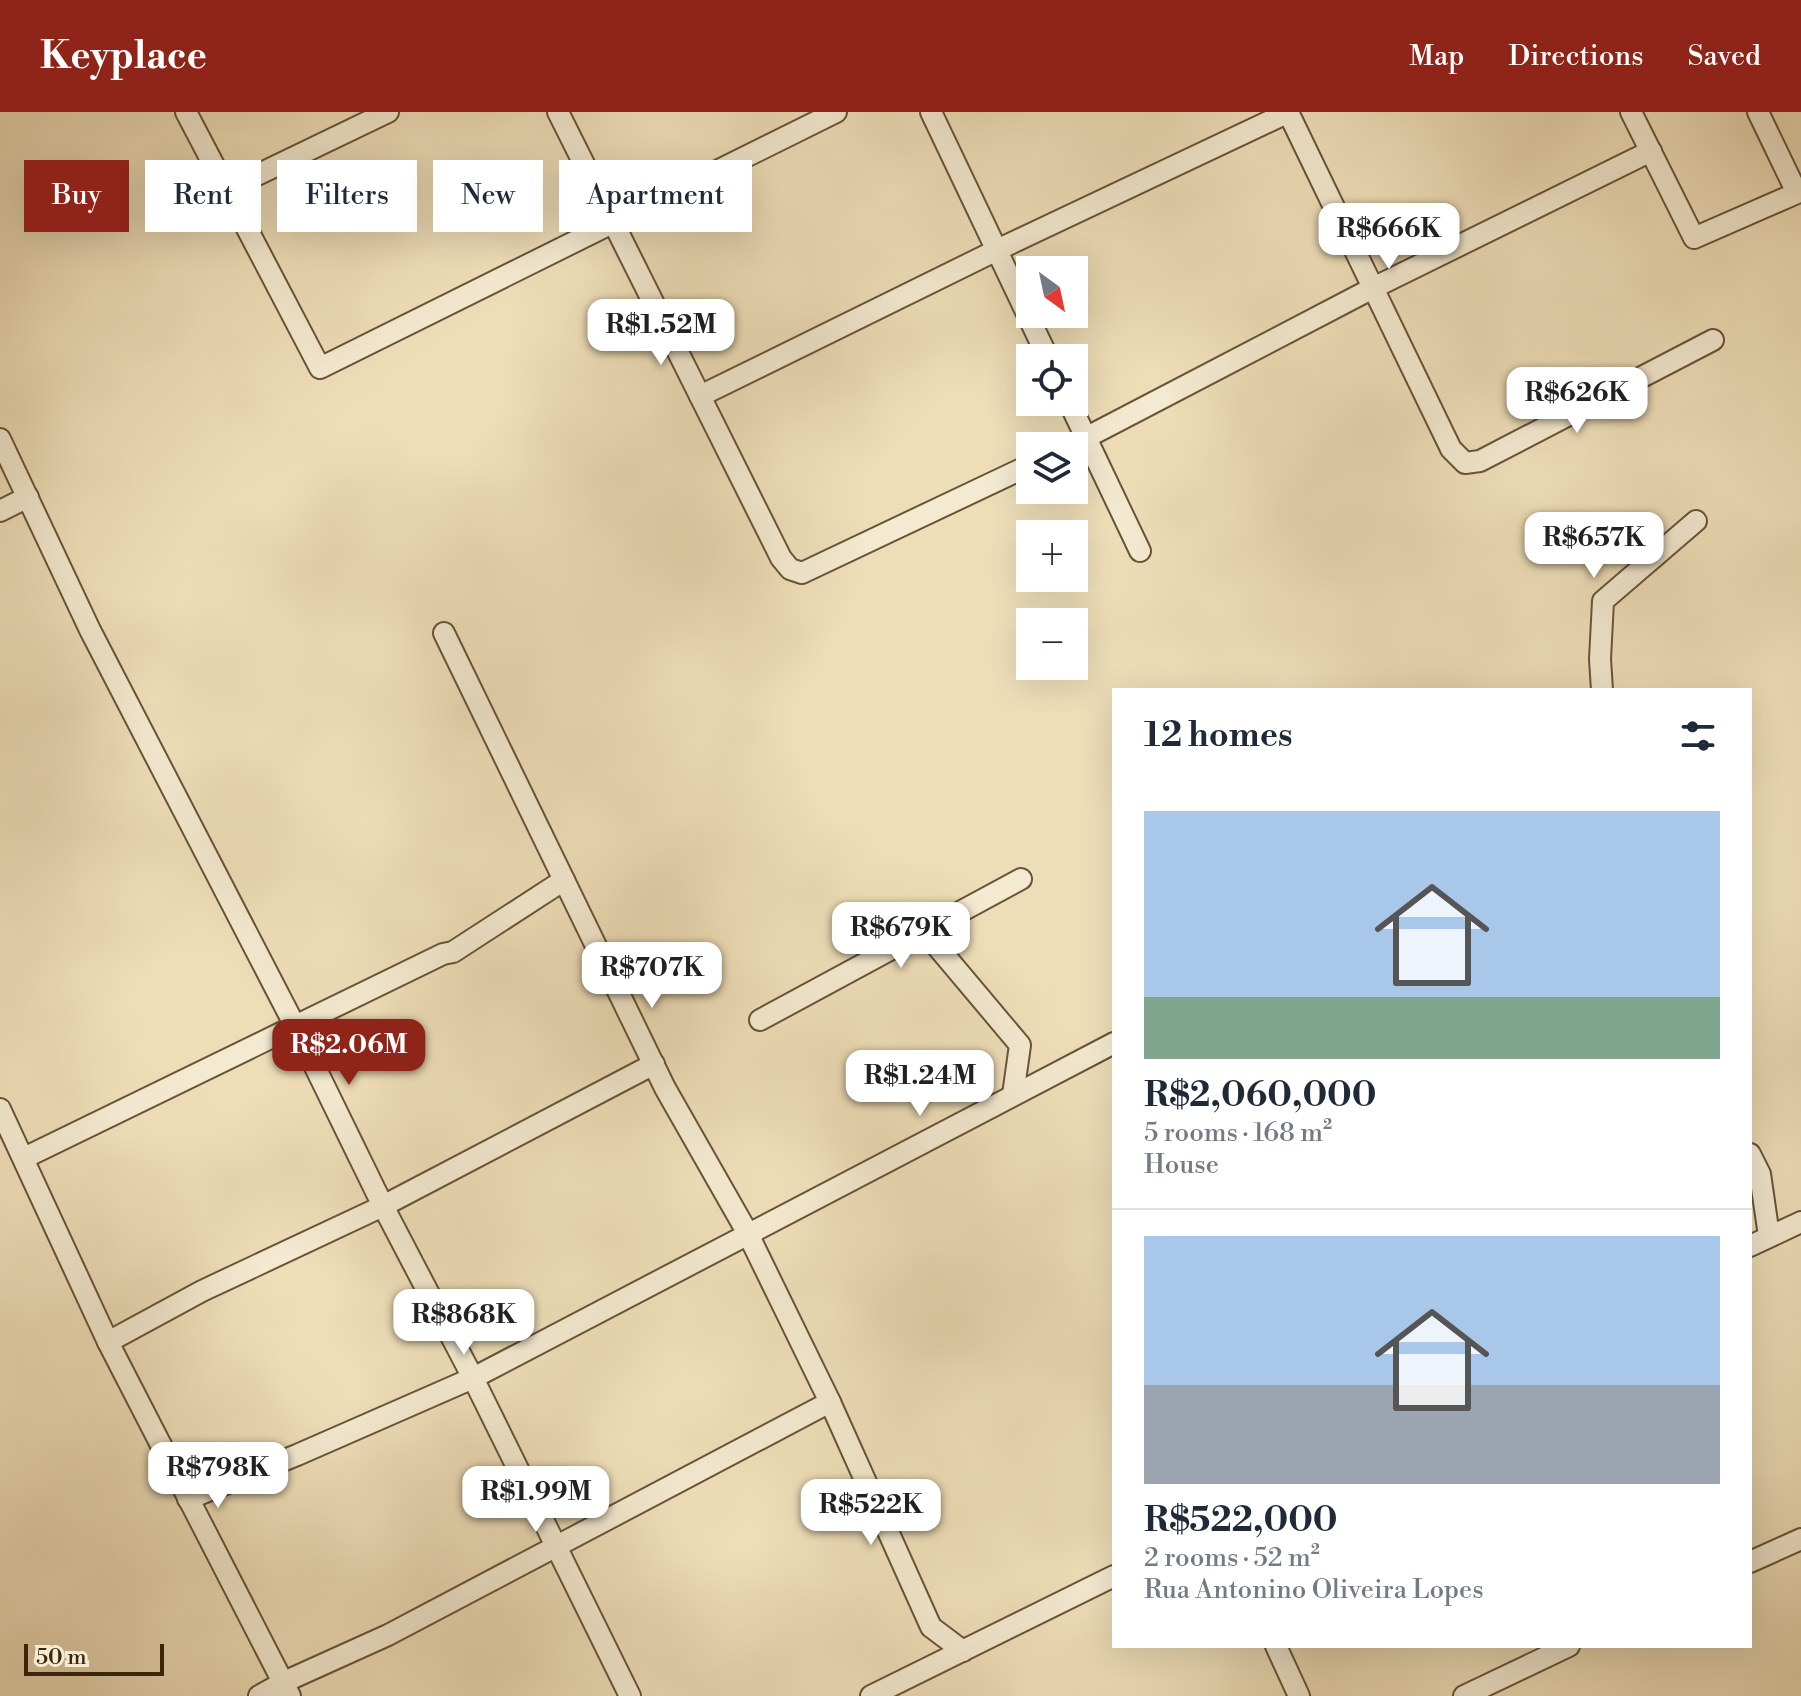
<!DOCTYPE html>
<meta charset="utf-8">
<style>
:root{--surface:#fff;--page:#f2f2f3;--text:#1f2937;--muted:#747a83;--line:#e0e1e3;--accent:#8f2418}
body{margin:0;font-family:"Libre Bodoni",serif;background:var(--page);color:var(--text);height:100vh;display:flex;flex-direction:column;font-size:30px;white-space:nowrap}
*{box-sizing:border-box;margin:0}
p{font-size:26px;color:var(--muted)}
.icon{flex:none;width:44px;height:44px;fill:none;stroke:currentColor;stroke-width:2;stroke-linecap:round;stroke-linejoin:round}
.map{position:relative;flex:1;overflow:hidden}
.panel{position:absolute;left:1112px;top:576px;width:640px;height:960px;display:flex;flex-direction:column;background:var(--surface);border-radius:0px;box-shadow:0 8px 32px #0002}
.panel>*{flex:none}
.banner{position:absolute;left:24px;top:48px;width:760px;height:72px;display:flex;gap:16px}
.needle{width:52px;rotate:147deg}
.tools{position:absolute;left:1016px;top:144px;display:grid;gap:16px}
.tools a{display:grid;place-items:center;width:72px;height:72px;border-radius:0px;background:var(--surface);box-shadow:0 8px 32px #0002;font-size:40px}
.scale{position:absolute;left:24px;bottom:20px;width:140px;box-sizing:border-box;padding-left:8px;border:4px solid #3b260c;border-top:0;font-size:22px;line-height:28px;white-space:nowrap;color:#3b260c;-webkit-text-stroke:6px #f4ead1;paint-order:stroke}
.price{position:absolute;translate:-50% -68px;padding:0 18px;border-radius:16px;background:#fff;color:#222;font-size:26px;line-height:52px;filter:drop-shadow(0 2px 4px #0008)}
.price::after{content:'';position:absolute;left:50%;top:48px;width:24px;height:18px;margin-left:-12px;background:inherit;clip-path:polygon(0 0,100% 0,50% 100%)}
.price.selected{background:var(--accent);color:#fff}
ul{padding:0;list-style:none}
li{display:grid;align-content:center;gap:16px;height:424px;padding:0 32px}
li+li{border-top:2px solid var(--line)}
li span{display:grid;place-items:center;height:248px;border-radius:0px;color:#555}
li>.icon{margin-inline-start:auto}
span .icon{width:144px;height:144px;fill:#fffc;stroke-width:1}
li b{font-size:34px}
h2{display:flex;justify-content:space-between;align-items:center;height:96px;padding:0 32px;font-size:34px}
.pill{padding:0 28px;border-radius:0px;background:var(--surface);box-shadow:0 8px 32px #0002;font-size:28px;line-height:72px}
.pill.selected{background:var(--accent);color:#fff}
header{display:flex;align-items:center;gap:48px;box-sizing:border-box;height:112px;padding:0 40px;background:var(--accent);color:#fff}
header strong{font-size:38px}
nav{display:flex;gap:44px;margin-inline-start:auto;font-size:28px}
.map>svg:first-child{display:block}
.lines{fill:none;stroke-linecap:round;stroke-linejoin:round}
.minor-casing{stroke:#685437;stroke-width:24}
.minor{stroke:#f4ead1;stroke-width:20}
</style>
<header>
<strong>Keyplace</strong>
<nav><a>Map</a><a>Directions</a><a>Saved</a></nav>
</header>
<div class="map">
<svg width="1801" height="1584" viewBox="0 0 1801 1584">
<rect width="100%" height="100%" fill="#eedeb8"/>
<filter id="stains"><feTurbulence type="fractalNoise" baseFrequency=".0025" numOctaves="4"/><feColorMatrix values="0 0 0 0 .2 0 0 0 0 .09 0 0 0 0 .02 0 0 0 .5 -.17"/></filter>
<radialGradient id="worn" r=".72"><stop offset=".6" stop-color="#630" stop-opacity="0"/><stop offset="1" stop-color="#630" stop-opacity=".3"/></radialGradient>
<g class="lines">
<!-- minor casing -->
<g class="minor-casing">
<g id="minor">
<path d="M186,0L320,256L836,0"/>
<path d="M558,0L781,446L790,457L802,461L1030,353"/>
<path d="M931,0L1048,246"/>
<path d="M1288,0L1451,337L1465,351L1480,349L1713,228"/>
<path d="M1631,0L1694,126L1797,81L1758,0"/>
<path d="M226,78L388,0"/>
<path d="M700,284L997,138L1289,0"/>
<path d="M1069,290L1140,439"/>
<path d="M0,327L90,518L295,914L383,1094L473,1266L630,1584"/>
<path d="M1070,334L1373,176L1651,39"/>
<path d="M0,399L28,385"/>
<path d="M444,521L665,976L747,1120L830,1290L931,1515L963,1539"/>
<path d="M1602,578L1600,547L1603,489L1696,409"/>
<path d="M925,820L1020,933L1013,983"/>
<path d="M760,908L1021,767"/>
<path d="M0,997L108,1230L290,1584"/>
<path d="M1750,1042L1760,1062L1769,1124"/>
<path d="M24,1046L443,842L453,840L564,768"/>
<path d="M1750,1134L1801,1110"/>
<path d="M108,1230L202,1179L383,1094L654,952"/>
<path d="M188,1387L297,1343L473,1266L1114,931"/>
<path d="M1750,1450L1801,1427"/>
<path d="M1276,1534L1299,1584"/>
<path d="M259,1584L284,1570L388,1523L830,1290"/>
<path d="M871,1584L1114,1464"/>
<path d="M1464,1584L1569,1534"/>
</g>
</g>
<!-- minor -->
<use href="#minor" class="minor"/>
</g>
<rect width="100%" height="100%" filter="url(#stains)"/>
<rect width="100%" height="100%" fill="url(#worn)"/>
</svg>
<div class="tools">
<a><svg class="needle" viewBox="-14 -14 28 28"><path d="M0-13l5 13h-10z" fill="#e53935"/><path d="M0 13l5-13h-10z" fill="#747a83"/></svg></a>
<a><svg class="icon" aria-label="locate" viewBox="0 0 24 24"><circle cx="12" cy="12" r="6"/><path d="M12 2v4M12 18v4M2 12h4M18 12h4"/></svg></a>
<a><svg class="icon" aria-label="layers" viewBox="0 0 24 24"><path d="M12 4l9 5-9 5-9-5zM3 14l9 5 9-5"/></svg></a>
<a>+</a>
<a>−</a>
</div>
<div class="scale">50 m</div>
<b class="price" style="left:1389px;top:159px">R$666K</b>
<b class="price" style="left:661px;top:255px">R$1.52M</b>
<b class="price" style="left:1577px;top:323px">R$626K</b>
<b class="price" style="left:1594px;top:468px">R$657K</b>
<b class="price" style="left:901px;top:858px">R$679K</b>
<b class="price" style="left:652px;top:898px">R$707K</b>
<b class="price selected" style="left:349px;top:975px">R$2.06M</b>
<b class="price" style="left:920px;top:1006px">R$1.24M</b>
<b class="price" style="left:464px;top:1245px">R$868K</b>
<b class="price" style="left:218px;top:1398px">R$798K</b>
<b class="price" style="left:536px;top:1422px">R$1.99M</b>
<b class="price" style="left:871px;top:1435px">R$522K</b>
<div class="banner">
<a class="pill selected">Buy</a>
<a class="pill">Rent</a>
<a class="pill">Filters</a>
<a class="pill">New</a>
<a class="pill">Apartment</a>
</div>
<section class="panel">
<h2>12 homes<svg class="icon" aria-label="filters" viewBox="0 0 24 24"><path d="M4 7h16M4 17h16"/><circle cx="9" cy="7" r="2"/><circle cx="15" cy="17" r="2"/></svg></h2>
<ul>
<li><span style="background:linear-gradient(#a9c7e8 75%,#7fa58c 0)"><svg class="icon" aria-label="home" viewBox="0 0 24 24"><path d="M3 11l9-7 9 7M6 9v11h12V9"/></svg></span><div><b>R$2,060,000</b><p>5 rooms · 168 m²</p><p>House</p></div></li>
<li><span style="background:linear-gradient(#a9c7e8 60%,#9aa5b1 0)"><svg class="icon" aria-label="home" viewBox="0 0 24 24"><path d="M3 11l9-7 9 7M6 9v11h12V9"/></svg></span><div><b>R$522,000</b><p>2 rooms · 52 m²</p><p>Rua Antonino Oliveira Lopes</p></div></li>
</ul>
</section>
</div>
